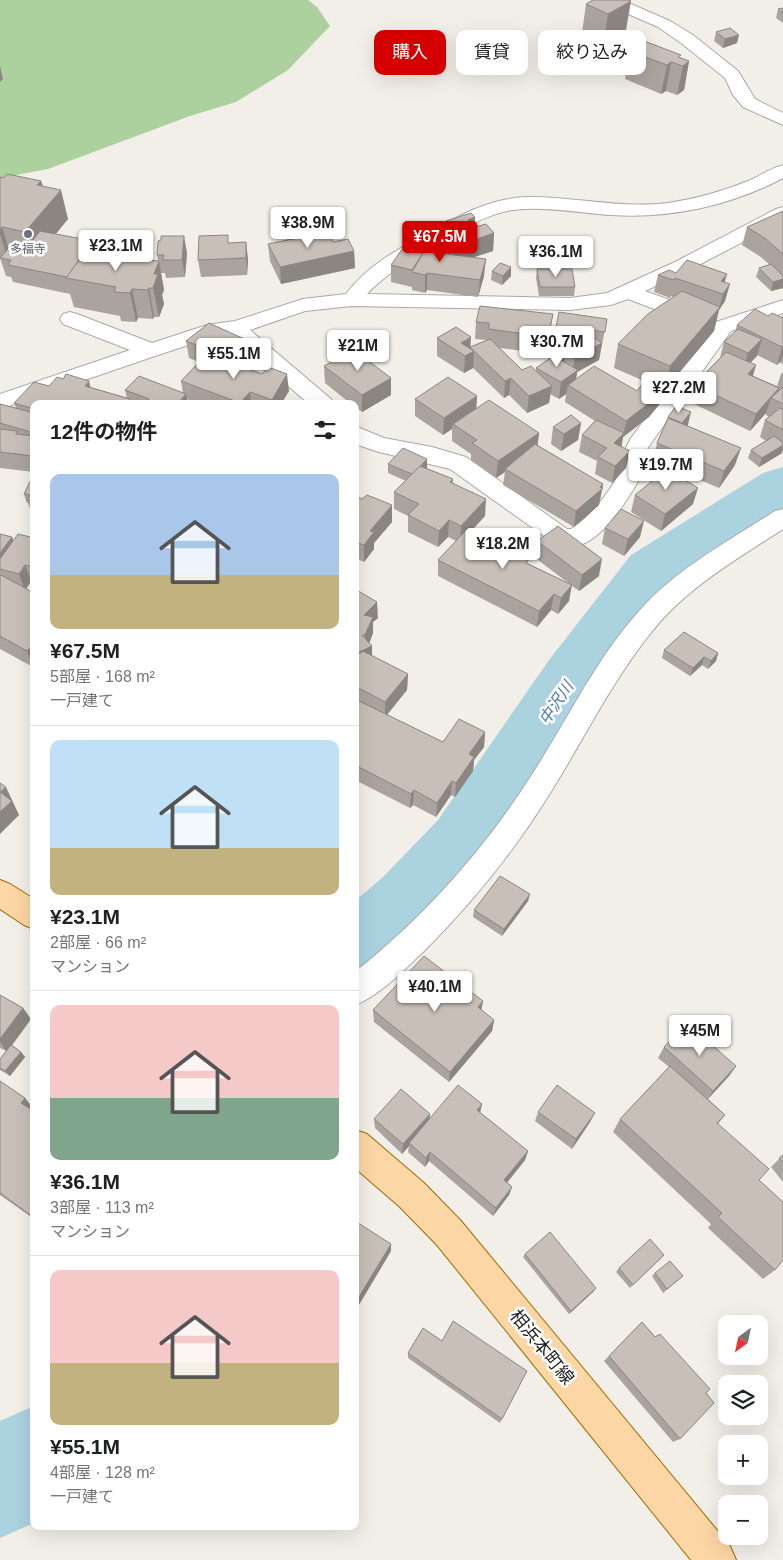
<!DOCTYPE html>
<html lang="ja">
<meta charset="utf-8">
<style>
:root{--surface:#fff;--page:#f2f2f2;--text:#202124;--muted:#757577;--line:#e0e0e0;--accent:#d40000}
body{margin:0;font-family:Helvetica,"Noto Sans JP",sans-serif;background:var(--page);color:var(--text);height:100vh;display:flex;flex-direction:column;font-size:19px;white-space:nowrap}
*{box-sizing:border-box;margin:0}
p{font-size:16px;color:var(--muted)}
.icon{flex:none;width:28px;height:28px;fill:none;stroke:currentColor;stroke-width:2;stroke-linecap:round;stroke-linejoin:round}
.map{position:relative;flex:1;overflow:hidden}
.side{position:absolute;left:30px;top:400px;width:329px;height:1130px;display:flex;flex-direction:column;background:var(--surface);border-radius:10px;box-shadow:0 5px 20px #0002}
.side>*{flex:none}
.guide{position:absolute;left:374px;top:30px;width:334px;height:45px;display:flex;gap:10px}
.needle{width:32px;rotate:213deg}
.fabs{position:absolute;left:718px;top:1315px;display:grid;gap:10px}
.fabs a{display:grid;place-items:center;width:50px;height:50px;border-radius:10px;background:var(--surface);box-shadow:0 5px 20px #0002;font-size:25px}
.price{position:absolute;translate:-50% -42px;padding:0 11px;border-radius:5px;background:#fff;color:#222;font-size:16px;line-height:32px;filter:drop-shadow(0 1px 2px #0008)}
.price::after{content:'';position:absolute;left:50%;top:30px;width:15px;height:11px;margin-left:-8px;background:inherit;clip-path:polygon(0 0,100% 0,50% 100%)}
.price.on{background:var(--accent);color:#fff}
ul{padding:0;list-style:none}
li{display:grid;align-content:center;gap:10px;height:265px;padding:0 20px}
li+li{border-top:1px solid var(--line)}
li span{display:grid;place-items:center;height:155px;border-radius:10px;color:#555}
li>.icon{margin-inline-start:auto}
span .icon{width:90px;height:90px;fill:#fffc;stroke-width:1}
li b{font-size:21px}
h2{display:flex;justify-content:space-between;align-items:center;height:60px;padding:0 20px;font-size:21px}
.pill{padding:0 18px;border-radius:10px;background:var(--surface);box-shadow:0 5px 20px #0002;font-size:18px;line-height:45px}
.pill.on{background:var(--accent);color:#fff}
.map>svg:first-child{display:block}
.forest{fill:#add19e}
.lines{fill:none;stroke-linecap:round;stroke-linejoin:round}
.river{fill:#aad3df;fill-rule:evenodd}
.minor-casing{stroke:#a9a9a9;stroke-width:2}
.major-casing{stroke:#a06b00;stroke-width:2}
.minor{fill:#fff;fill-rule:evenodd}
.major{fill:#fcd6a4;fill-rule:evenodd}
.wall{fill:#aba49e}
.shaded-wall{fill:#8b8681}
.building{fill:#c7bfb8;stroke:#8b8681}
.worship-dot{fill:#6b7280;stroke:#fff;stroke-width:2}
.labels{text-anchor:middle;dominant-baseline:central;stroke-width:5;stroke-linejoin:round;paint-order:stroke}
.far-worship-label{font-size:12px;fill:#5b616d;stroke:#fff}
.water-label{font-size:16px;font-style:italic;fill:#4a7aab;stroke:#fff}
.near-street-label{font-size:18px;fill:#222;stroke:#fff}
</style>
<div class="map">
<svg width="783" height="1560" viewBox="0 0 783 1560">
<rect width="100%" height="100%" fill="#f2efe9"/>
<!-- forest -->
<path class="forest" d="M0,0H308L317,7L330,26L288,70L236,102L190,116L48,169L0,178Z"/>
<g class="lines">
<!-- river -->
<g class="river">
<path d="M783,467V515L675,587L595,696L488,864L435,923L381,971L355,981V901L383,877L438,820L549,660L631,555L763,473Z"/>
<path d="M34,1406V1523L0,1538V1421Z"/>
</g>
<!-- minor casing -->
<g class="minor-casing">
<g id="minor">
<path d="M601,0H622L670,21L693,35L738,71L755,99L783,113V125L743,107L733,95L725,78L681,43L658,27L603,3Z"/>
<path d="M783,165V178C731,206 669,219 611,215C579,213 545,206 513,210C477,214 392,266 367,294L570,298L607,293L675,262L776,209L783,207V221L689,270L645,291L705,313L708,318L705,323L698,325L691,323L628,299L611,305L570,310L352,306L305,311L250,330L331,399L334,404H309L240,344L232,334L216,336L158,355L0,409V394L130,350L63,324L60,319L63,314L70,312L77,314L152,343L207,325L235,321L303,299L346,294C367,266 396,250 427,234C458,216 488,199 525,197C573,196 620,209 668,203C696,199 723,191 748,181C760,176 771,168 783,165Z"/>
<path d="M783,300V313L731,331L649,446L640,463L643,473C629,497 601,547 569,547C563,547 556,543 551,541L450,469L379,452L355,444V426L384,438L432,447L466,457L567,529H571C593,515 607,494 620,473L618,463L631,438L716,322Z"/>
<path d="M783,509V529C737,559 688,587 653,630C613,679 585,737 552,790C516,849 472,903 423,952C403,971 380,995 355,1005V972C425,916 485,849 533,773C568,719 597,657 641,609C678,568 729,541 775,511Z"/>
</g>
</g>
<!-- major casing -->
<g class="major-casing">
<g id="major">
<path d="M0,880L10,884L34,899V929L24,925L0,909Z"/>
<path d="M355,1130L367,1134L424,1183L461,1221L730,1546L736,1560H691L437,1245L400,1207L355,1168Z"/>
</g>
</g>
<!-- minor -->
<use href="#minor" class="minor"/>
<!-- major -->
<use href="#major" class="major"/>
</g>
<!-- wall -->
<g class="wall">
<path d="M593,0L626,30L604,42L582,33L586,4Z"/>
<path d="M783,8V23L776,18L778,9Z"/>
<path d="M716,32L737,43L723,48L714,41Z"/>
<path d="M629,51L689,61L684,90L677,95L666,91L661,94L625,79Z"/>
<path d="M0,177L41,181L43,186L68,219L55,234L121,256L120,258L158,261L157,255L187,253L185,277L166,278L165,273H161L164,290L162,295L164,304L159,317H154L153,319L138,318L136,322L121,321L120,316L74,307L70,294L13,282L11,277L6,276L0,258Z"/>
<path d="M783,211V288L771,291L756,277L759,268L770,265L761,257L742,245L747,227Z"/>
<path d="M475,217V226L494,233L493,251L473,257L484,276L478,297L427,290L425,293L412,290V287L391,282V265L427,250V232L443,228V224Z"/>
<path d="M286,224L354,251L355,268L281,284L270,261L268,244L287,240Z"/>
<path d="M246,242L248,260L247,275L201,277L198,260L229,243Z"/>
<path d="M511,267V276L502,285L491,280L492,271Z"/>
<path d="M537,269L575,287L574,296H539L536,278Z"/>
<path d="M676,273L725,282V301L719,310L714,331L664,390L662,401L649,417L623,437L621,447L626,468L612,483L595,474L597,461L579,452L582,435L595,421L565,402L566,394L559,399L550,394L549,403L527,413L509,395L504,398L473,368L464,373L437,356V338L471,347L487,340L475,339L476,322L553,314L546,354L500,348L522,370L536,371V368L561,351V350L553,349L555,332L607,319L599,360L577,372L576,379L637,391L644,381L614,368L618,344L674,297L671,296L670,298L654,292L658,275Z"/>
<path d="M783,313V364L780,363L781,361L777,365L757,355V356L750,363L753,376L777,386L781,374L783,372V450L782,453L759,467L748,458L751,450L766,441L760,437L765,420L769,417L766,415V413L750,431L690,402L694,385L720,358L724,342L735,332L737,325L768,316L782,318Z"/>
<path d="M186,341L251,342L253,359L244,367L289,391L281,404H199L187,399L188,404H34V472L0,468V404L16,408L14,403L49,386L90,387L127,398L125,390L183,393L181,381L199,362L189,358Z"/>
<path d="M324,366L391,395L362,412L355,407V404H351L325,383Z"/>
<path d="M477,396L476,408L539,433L537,445L603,484L599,505L574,527L503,485L505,472L496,478L471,460V454L452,441V429L443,435L415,416V399Z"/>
<path d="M676,406L687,426L735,465L719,488L653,460L657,443L666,423L668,417Z"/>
<path d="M581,423L578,440L561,451L551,444L553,427Z"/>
<path d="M388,464L427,468H426L453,479V483L485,516L472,530L529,564L571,585L534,557L537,541L599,576L579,591L571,585L569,601L558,614L551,610L537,627L438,576V560L456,541L448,537L438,547L408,532V516L394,509V492L406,481L388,473Z"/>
<path d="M34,473V510L30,509L28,503H27L24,494Z"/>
<path d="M635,495L693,504L661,531L631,512Z"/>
<path d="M355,496L392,522L374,543V549L364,562L355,558Z"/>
<path d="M605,528L640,537L624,556L602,544Z"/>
<path d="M0,534L12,537L13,540L34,538V582L31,581L26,589L34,593V666L33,667L0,649Z"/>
<path d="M355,589L378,618L373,622V633L369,643L372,646V656L408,674L407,690L387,715L443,742L485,732L484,747L474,760L473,771L455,797L451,795L436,817L413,805L410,808L355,780Z"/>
<path d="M664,650L718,653L716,661L708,669L702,665L690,676L662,658Z"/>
<path d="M530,894L528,901L502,936L473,917L474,910Z"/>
<path d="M0,995L23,1008L31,1019L12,1045L21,1052L25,1057L10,1076L0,1070V1059L6,1051L0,1048Z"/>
<path d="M483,1001L481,1010L494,1020L492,1031L449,1082L374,1022L373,1010Z"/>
<path d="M664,1047L736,1066L729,1076L708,1099L725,1115L718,1124L759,1180L775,1270L763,1279L708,1228L711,1224L613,1132L620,1119L669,1067L658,1058Z"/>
<path d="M0,1081L25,1098L33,1108L32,1110L34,1111V1219L0,1195Z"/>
<path d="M538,1112L590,1122L572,1149L535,1121Z"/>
<path d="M480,1113L528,1151L525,1160L507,1182L512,1187L509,1195L493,1216L429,1161L425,1167L408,1152L409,1146L402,1154L375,1128L374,1119L430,1114L429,1119Z"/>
<path d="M783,1155V1182L771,1167Z"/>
<path d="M355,1221L391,1251L357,1308L355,1307Z"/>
<path d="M525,1254L594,1291L569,1314L523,1257Z"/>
<path d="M664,1255L630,1288L616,1272L619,1268Z"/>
<path d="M655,1273L683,1276L663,1293L652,1276Z"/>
<path d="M642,1322L706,1393L680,1439L673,1442L604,1361Z"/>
<path d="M408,1353L502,1419L500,1423L408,1358Z"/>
</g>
<!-- shaded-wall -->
<g class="shaded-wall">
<path d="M631,1L626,30L604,42L608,14Z"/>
<path d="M739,35L737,43L723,48L725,39Z"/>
<path d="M689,61L684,90L677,95L683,66Z"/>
<path d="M671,62L666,91L661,94L667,65Z"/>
<path d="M0,66L3,79L0,82Z"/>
<path d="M41,181L48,205L61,190L68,219L34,261L25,232L37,185Z"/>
<path d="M475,217L474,235L468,220Z"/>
<path d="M2,227L11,256L8,260L0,234V230Z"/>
<path d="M314,229L315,246L290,250L289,233Z"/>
<path d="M494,233L493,251L448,266V249Z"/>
<path d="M184,236L187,253L185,277L182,260Z"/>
<path d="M117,239L121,256L120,258L104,265L113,245Z"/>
<path d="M437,239L436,256L433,258L434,240Z"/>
<path d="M246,242L248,260L247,275L246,258Z"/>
<path d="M354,251L355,268L281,284L280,267Z"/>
<path d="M486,259L484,276L478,297L480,280Z"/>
<path d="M159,261L164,290L162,295L164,304L159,317L153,288L154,274Z"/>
<path d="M511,267V276L502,285L503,276Z"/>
<path d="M427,273V290L425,293V275Z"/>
<path d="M727,274L722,292L721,281Z"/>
<path d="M783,279V288L771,291L773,282Z"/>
<path d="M730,284L725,301L719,310L714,331L665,390L670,366L719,308L723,294Z"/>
<path d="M149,288L154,317L153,319L148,290Z"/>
<path d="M132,289L138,318L136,322L130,293Z"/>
<path d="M553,314L550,331L546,354L548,337Z"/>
<path d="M471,337L470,353L474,351L473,368L464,373L465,356L461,343Z"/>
<path d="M762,339L757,356L743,370L748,353Z"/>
<path d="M251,342L253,359L234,376L232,359Z"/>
<path d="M602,343L599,360L577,372L575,387L568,385L566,394L559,399L561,382L572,374L575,357Z"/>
<path d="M782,347H783V355L781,361L777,365Z"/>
<path d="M565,354L563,371L559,359Z"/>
<path d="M756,365L751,383L748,374Z"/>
<path d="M287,374L289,391L281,404H272V400Z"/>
<path d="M391,378V395L362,412V395Z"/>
<path d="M511,378L509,395L504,398L505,381Z"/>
<path d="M89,381L93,398L85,386Z"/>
<path d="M666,384L662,401L649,417L623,437L621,450L614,443L624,433L626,421Z"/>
<path d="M552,386L549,403L527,413L529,396Z"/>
<path d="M779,388L775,400L771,398L766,413L750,431L756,414Z"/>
<path d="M250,392L251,404H240V403Z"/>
<path d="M186,394L188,404L179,402Z"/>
<path d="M477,396L476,413L453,424L452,429L443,435L444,418Z"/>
<path d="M130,399L131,404H126Z"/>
<path d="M691,412L687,429L678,440L682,423Z"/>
<path d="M581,423L578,440L561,451L564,434Z"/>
<path d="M539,433L537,450L505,469V472L496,478L498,461Z"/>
<path d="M783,445L782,453L759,467L762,458Z"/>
<path d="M741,448L735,465L719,488L724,471Z"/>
<path d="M630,451L626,468L612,483L615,466Z"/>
<path d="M427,459V468L413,484V475Z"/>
<path d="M603,484L599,505L574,527L576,511Z"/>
<path d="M698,488L693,504L661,531L665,514Z"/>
<path d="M486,499L485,516L460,543L461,526Z"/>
<path d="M392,505V522L374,543V549L364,562V545L370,531Z"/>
<path d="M449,520L448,537L438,547L439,531Z"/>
<path d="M644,521L640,537L624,556L628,539Z"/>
<path d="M12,537L18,554L0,569V553Z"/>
<path d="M602,559L599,576L579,591L582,575Z"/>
<path d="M25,565L31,581L25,591L19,574Z"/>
<path d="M572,585L569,601L558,614L561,598Z"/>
<path d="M554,594L551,610L537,627L539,611Z"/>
<path d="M377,602L378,618L373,622V633L367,649L372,646V662L355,670V654L366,649L364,615Z"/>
<path d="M34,644V666L33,667L27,651Z"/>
<path d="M718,653L716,661L708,669L711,661Z"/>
<path d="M704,657L702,665L690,676L693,668Z"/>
<path d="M408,674L407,690L385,717V702Z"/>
<path d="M485,732L484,747L474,760L473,771L455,797L456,783L469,754Z"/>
<path d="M452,781L451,795L436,817L437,803Z"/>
<path d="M6,787L19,815L0,834V792Z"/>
<path d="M414,790L413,805L410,808L411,794Z"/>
<path d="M530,894L528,901L502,936L504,929Z"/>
<path d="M483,1001L481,1012L478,1007Z"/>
<path d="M23,1008L31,1019L7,1052L0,1042V1039Z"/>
<path d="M494,1020L492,1031L449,1082L450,1072Z"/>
<path d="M21,1052L25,1057L10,1076L5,1071Z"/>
<path d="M736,1066L729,1076L706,1101L713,1091Z"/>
<path d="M25,1098L33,1108L29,1113L21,1103Z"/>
<path d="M482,1104L480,1114L477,1110Z"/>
<path d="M595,1113L590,1122L572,1149L576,1139Z"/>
<path d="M430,1114L429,1124L409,1143V1146L402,1154L403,1144Z"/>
<path d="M528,1151L525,1160L502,1189L504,1180Z"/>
<path d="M430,1152L429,1161L425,1167L426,1158Z"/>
<path d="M512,1187L509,1195L493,1216L496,1208Z"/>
<path d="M391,1244V1251L357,1308L356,1302Z"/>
<path d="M596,1288L594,1291L569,1314L571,1311Z"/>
</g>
<!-- building -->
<g class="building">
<path d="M593,0H628L631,1L608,14L586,4Z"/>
<path d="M783,8V13L778,9Z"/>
<path d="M730,28L739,35L725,39L716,32Z"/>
<path d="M644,41L681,55L678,57L689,61L683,66L671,62L667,65L629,51Z"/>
<path d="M7,174L41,181L37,185L61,190L25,232L2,227L0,230V177L4,178Z"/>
<path d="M783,211V254L766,239L747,227Z"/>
<path d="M471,213L475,217L468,220L475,227L486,224L494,233L448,249L441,240L437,239L434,240L427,232L445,227L443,224L446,221Z"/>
<path d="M311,220L314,229L289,233L286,224Z"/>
<path d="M40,231L98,242L102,236L117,239L113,245L117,246L110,256L85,252L67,277L8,265L11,260L0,258L14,242L29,245Z"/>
<path d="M328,232L333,242L348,239L354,251L280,267L268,244Z"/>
<path d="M228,235V243L246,242V258L198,260L199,236Z"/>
<path d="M161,236H184L182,260H163L164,255H157L158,241L161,240Z"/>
<path d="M405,245L439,253L486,259L480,280L427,273L425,275L412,272L423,253L412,270L391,265Z"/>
<path d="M85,252L117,258L159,261L154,274H158L153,288H149L148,290L132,289L130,293L114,292L116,287L66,278Z"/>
<path d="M687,260L727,274L721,281L730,284L723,294L675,278L674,280L658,275L669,270L676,273Z"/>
<path d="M500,263L511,267L503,276L492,271Z"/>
<path d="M771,264L783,276V279L773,282L759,268Z"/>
<path d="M537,269H572L575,287H540Z"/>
<path d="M682,291L720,307L670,366L618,344L648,314Z"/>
<path d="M480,306L553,314L548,337L489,329V323L476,322Z"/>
<path d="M755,309L768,316L772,313L783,318V347H782L737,325Z"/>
<path d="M559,312L607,319L605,332L584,329L583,335L555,332Z"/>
<path d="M209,323L251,342L232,359L186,341Z"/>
<path d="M456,327L471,337L461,343L474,351L465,356L437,338Z"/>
<path d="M738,329L762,339L748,353L724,342Z"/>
<path d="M588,333L602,343L575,357L561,347Z"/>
<path d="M490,339L522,370L531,366L552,386L529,396L511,378L505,381L470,347Z"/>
<path d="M354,350L391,378L362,395L324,366Z"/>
<path d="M560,351L565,354L559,359L578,370L561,382L536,368Z"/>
<path d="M726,352L756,365L748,374L779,388L756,414L694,385Z"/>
<path d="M207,354L262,374L268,367L287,374L272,400L250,392L240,403L181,381Z"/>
<path d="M594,366L637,391L648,377L666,384L653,400L626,421L568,385Z"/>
<path d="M66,374L89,381L85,386L130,399L126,404H34V409L14,403L34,382L49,386L57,377L63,379Z"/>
<path d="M139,376L186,394L179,402L187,404H145L149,399L125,390Z"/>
<path d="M448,377L477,396L444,418L415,399Z"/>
<path d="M783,387V404L771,398Z"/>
<path d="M489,400L539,433L498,461L472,443L477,440L453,424Z"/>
<path d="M300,401L306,404H298Z"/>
<path d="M0,404L34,413V433L0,423Z"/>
<path d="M676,406L691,412L682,423L668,417Z"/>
<path d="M780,408L783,410V430L765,420Z"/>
<path d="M571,415L581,423L564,434L553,427Z"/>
<path d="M668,418L741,448L724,471L657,443Z"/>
<path d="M596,420L624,433L614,443L630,451L615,466L598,457L607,448L582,435Z"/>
<path d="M0,429L17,431L16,434L34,436L33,456L0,452Z"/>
<path d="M774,436L783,443V445L762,458L751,450Z"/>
<path d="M535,444L603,484L600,487L603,488L576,511L505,469Z"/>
<path d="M403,448L427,459L412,474L388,464Z"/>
<path d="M420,466L453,479L450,482L486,499L461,526L449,520L439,531L408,515L419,504L394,492Z"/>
<path d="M667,469L698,488L665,514L635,495Z"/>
<path d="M34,473V501L27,500L30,495L24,494Z"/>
<path d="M367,495L392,505L370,531L374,532L364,545L355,542V496L362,499Z"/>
<path d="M621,509L644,521L628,539L605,528Z"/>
<path d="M558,526L602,559L582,575L537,541Z"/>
<path d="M468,528L530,558L526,563L572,585L561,598L554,594L539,611L438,560Z"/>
<path d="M0,534L12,537L0,553Z"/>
<path d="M18,534L34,538V567L25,565L19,574L0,569V559Z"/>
<path d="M1,575L34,593V644L27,651L0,636V576Z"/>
<path d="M355,589L377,602L364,615L373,617L365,635H362L372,646L355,654Z"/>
<path d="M684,632L718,653L711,661L704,657L693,668L664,650Z"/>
<path d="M363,651L408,674L385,702L355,686V657Z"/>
<path d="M355,699L443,742L459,719L485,732L469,754L474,757L456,783L452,781L437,803L414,790L411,794L355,765Z"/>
<path d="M0,783L6,787L0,792L12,801L0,812Z"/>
<path d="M500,876L530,894L504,929L474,910Z"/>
<path d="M424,956L483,1001L478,1007L494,1020L450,1072L373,1010Z"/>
<path d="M0,995L23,1008L0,1039Z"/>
<path d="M687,1023L736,1066L713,1091L664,1047Z"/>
<path d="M11,1045L21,1052L5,1071L0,1068V1059Z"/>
<path d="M670,1066L725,1115L717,1123L769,1169L759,1180L783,1202V1260L775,1270L718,1217L722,1213L620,1119Z"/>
<path d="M0,1081L25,1098L21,1103L34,1111V1113L30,1117L34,1119L33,1217L0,1193Z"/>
<path d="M458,1085L482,1104L477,1110L528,1151L504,1180L512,1187L496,1208L430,1152L426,1158L409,1143Z"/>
<path d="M557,1085L595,1113L576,1139L538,1112Z"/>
<path d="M401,1089L430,1114L403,1144L374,1119Z"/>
<path d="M783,1155V1162L779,1158Z"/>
<path d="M355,1221L391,1244L356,1302L355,1301Z"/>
<path d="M550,1232L596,1288L571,1311L525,1254Z"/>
<path d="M650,1239L664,1255L633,1285L619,1268Z"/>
<path d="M670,1261L683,1276L667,1289L655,1273Z"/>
<path d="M453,1321L527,1371L502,1419L408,1353L423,1328L442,1341Z"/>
<path d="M642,1322L655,1337L660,1334L710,1389L706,1393L714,1403L680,1439L609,1356Z"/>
</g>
<!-- markers -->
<circle class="worship-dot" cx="28" cy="234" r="5"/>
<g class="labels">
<!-- far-worship labels -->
<g class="far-worship-label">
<text x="28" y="249">多福寺</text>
</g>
<!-- water labels -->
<g class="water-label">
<text transform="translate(556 703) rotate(-56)">中沢川</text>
</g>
<!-- near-street labels -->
<g class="near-street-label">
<text transform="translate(542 1347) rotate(51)">相浜本町線</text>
</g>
</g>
</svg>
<div class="fabs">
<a><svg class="needle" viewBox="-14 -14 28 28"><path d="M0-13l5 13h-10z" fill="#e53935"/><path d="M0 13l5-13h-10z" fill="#757577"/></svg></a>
<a><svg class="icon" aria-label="layers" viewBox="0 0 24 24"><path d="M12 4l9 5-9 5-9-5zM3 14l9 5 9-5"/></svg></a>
<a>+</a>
<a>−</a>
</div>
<b class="price" style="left:308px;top:249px">¥38.9M</b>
<b class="price on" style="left:440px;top:263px">¥67.5M</b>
<b class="price" style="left:116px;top:272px">¥23.1M</b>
<b class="price" style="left:556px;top:278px">¥36.1M</b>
<b class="price" style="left:557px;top:368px">¥30.7M</b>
<b class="price" style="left:358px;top:372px">¥21M</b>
<b class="price" style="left:234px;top:380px">¥55.1M</b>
<b class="price" style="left:679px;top:414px">¥27.2M</b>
<b class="price" style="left:666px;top:491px">¥19.7M</b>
<b class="price" style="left:503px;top:570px">¥18.2M</b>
<b class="price" style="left:435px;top:1013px">¥40.1M</b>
<b class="price" style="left:700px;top:1057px">¥45M</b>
<div class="guide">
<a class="pill on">購入</a>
<a class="pill">賃貸</a>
<a class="pill">絞り込み</a>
</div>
<section class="side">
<h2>12件の物件<svg class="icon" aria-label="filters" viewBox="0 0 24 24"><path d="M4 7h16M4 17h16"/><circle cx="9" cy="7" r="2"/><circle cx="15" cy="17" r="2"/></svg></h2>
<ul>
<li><span style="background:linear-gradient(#a9c7e8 65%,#c2b280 0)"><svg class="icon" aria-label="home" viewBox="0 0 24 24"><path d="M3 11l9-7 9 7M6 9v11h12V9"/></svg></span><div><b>¥67.5M</b><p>5部屋 · 168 m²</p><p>一戸建て</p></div></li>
<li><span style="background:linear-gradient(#bfe0f5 70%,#c2b280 0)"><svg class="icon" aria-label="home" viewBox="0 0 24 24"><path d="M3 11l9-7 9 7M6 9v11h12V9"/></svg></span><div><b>¥23.1M</b><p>2部屋 · 66 m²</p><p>マンション</p></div></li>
<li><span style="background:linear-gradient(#f6c9c9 60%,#7fa58c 0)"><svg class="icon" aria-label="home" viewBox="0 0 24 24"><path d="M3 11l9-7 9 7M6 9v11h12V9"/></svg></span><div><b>¥36.1M</b><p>3部屋 · 113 m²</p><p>マンション</p></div></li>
<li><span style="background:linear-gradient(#f6c9c9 60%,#c2b280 0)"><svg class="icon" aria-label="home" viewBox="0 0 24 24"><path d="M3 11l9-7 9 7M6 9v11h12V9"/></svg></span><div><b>¥55.1M</b><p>4部屋 · 128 m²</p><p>一戸建て</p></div></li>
</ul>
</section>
</div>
